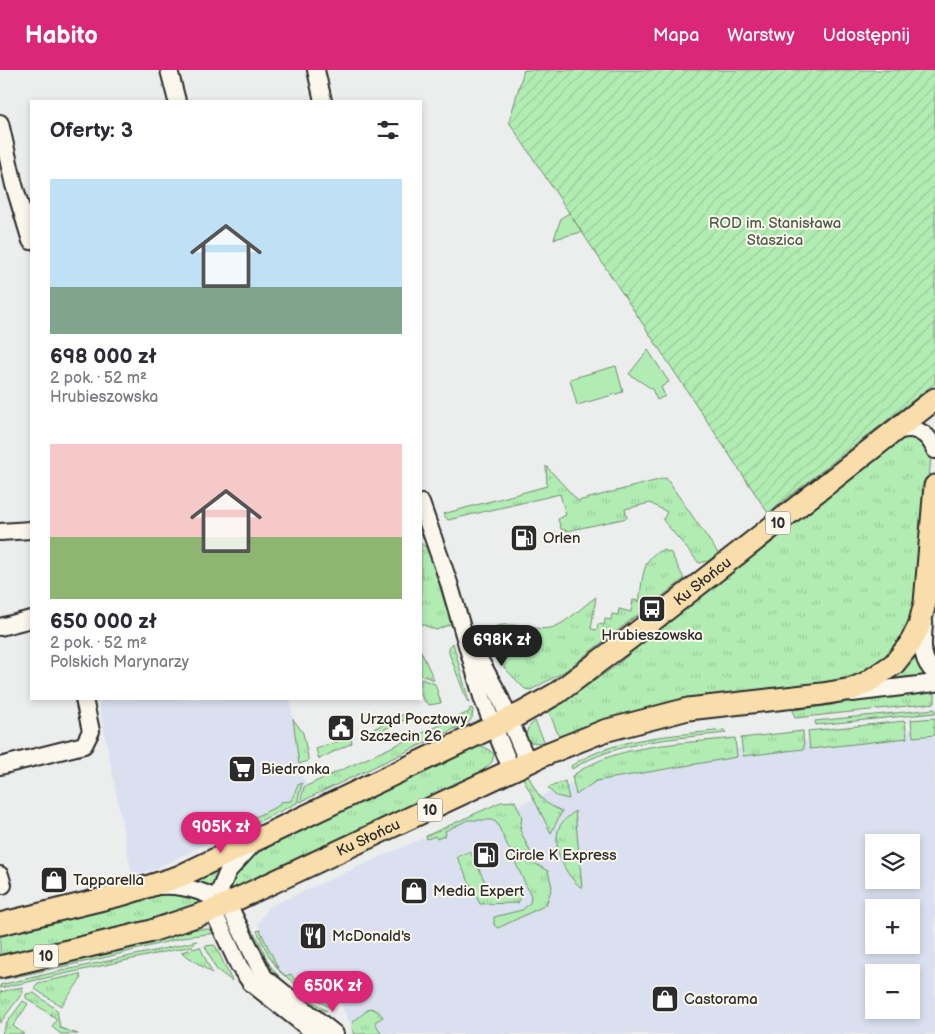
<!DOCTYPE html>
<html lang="pl">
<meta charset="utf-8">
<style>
:root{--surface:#fff;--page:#f7f7f7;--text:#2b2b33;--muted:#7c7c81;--accent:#db2777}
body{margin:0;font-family:"Balsamiq Sans",sans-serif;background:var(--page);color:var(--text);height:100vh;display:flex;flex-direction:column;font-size:19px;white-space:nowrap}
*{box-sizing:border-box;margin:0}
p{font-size:16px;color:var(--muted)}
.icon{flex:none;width:28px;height:28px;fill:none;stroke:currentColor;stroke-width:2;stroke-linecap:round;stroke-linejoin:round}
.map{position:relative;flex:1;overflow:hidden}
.drawer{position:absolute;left:30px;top:30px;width:392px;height:600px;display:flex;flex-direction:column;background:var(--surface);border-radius:0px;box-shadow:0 2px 8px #0003}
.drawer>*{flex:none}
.fabs{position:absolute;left:865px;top:764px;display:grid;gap:10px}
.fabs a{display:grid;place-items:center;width:55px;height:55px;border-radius:0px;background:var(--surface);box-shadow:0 2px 8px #0003;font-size:25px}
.price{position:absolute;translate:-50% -42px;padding:0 11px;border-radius:18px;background:var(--accent);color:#fff;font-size:16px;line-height:32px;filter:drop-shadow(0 1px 2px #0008)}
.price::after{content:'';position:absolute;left:50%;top:30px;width:15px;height:11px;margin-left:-8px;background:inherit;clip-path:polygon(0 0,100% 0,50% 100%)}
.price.on{background:#222;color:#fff}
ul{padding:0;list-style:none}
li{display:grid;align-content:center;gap:10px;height:265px;padding:0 20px}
li span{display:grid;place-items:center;height:155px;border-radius:0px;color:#555}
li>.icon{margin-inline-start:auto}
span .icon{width:90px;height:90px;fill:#fffc;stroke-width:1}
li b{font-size:21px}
h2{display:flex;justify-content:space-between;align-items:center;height:60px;padding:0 20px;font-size:21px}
header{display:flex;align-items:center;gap:30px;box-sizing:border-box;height:70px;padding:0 25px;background:var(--accent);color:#fff}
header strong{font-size:24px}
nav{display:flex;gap:28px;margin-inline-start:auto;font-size:18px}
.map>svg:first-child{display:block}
.built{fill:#dae0ef;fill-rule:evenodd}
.grass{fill:url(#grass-tufts);stroke:#6e8c6e}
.park{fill:#b1edb2;stroke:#6e8c6e}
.garden{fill:url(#garden-furrows);stroke:#6e8c6e}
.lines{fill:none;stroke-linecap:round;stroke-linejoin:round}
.minor-casing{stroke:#2b2b2b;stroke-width:20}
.major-casing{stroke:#2b2b2b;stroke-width:25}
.minor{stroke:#fbf7ec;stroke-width:16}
.major{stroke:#f9deab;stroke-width:21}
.labels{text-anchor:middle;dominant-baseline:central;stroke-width:4;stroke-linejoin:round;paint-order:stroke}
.shield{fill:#fbf7ec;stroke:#696865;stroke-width:1}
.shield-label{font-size:14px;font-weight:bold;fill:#2b2b2b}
.park-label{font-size:15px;fill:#4c5c4d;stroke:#fbf7ec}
.poi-label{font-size:15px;fill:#2b2b2b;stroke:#fbf7ec;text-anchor:start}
.street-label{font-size:15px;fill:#2b2b2b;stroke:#fbf7ec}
</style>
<header>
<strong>Habito</strong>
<nav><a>Mapa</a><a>Warstwy</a><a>Udostępnij</a></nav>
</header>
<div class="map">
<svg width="935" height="964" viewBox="0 0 935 964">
<defs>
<pattern id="grass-tufts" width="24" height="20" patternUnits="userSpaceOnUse" patternTransform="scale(1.25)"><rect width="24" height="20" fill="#b1edb2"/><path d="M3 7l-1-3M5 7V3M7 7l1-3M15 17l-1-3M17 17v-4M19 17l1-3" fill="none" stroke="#98cb99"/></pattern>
<pattern id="garden-furrows" width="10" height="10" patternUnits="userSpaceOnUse" patternTransform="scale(1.25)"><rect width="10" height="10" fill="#b1edb2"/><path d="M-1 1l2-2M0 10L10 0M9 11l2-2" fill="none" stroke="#98cb99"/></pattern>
</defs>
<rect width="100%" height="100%" fill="#eceded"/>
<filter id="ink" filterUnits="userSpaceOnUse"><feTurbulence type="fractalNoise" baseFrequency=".02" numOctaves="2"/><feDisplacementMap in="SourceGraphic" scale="10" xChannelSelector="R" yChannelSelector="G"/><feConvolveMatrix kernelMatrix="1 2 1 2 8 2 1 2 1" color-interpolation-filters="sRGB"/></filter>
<g filter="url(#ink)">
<!-- built -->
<g class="built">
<path d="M98,629H290L299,698L307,716L294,731L155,799L132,805Z"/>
<path d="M935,658V964H356L337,928L325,933L279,900L258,854L268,837L497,735L501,743L591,705L706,682ZM874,772H911V810H874ZM874,838H911V875H874ZM874,902H911V940H874Z"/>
</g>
<!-- grass -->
<g class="grass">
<path d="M908,366L922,370L931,385L919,532L905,570L868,605L561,671L549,642L617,595L663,554L901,367Z"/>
<path d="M546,396L578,431L666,408L718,483L708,491L699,493L663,450L667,442L650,433L625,439L627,448L567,461L561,459L558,449L566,445L560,424L448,450L443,444L547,416Z"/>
<path d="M421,473L429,480L451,554L436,560L421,554Z"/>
<path d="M664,480L671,483L684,509L565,601L531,620L525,619L495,588L485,564C502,544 533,564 554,557C569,551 583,536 596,527L591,559L597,560L598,554L604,555L605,549L611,550L612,544L618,545L619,539L631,542L633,530L639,531C643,512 641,484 664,480Z"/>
<path d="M453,573L469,632L468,633L449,583V578Z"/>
<path d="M918,573L929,606L881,612Z"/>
<path d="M421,581L434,610L421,605Z"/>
<path d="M421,609L435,614L441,633L429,635C419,629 421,620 421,609Z"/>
<path d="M935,619V633L795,648L793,640L833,635L854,628Z"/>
<path d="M470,638L473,639L472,648L469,652L300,732L304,717L469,642Z"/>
<path d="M935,639V643L816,655L815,651Z"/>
<path d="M409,642L411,647L369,666L367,662Z"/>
<path d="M935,648V665L913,667L911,650Z"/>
<path d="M293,649L303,663L308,687V691L299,694Z"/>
<path d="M535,651L545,673L529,672L525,667L528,658Z"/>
<path d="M905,651L907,668L810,679L808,661Z"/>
<path d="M724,660L726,663C673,669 619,670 572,699L571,696C617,666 672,666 724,660Z"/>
<path d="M803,661L804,679L743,686L741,668Z"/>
<path d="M351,667L352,673L319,689L316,679Z"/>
<path d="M735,668L737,687L596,711L576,725L572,706C617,673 681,674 735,668Z"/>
<path d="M475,677H485L494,684L492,692L481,702L229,828L226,819L228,813L251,786L309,757L357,729Z"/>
<path d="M527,703C538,725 540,732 562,741L551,763L522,706Z"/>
<path d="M565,711L569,729L556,726L548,718Z"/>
<path d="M302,713L297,733L222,769V763L250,750V746L255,747L280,735V732L291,731L298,715Z"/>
<path d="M515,731L522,747L520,760L536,794L548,801L552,817L546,835L498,858L494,855V847L522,840L530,833L531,826L497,753L492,750H468L445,761L446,765L437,769L435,766L427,769L426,766L501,732Z"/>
<path d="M575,741L582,818C566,807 551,778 559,758C562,751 569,746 575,741Z"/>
<path d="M470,781L490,822H516L521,827L518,833L480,834L457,787Z"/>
<path d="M232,790L214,825L181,813Z"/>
<path d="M154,823H185L208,833L207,835L0,891V861Z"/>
<path d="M196,859H208L217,863L190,866L103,888L0,910V904L75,887L145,874Z"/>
<path d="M260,860L279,900L286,906L291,904C296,913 309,926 320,929C325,930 331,926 335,923L339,932L328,937L281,903L270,888L257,861Z"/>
<path d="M250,861C260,865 264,885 269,894C283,915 308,928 327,941L312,937L268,902Z"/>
<path d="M197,871L192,876L0,918V915C65,899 131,887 197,871Z"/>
<path d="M214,875L216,877L232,911L216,899L205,876Z"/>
<path d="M200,877L212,903L181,882Z"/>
<path d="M80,904L81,909L61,936L35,919V916L38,913Z"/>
<path d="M22,917L23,922L0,953V922Z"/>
<path d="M34,923L57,940L60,958L78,964H61L52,957L57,949L26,928V924Z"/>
<path d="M23,931L28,934L13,956L24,964H2L6,954Z"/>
<path d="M370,938L378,941L383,947L375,952L381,964H355L352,959L353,952Z"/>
</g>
<!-- park -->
<g class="park">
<path d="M569,143L582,162L554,169L561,148Z"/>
<path d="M648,280L669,312L661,317L665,326L657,330L652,319L629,304Z"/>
<path d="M616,296L623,322L577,335L570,309Z"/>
</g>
<!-- garden -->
<path class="garden" d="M524,0H935V313L768,443L509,52Z"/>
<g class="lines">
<!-- minor casing -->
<g class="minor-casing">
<g id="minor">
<path d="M169,0L177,31"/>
<path d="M316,0L323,31"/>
<path d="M0,53L14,115L31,171"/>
<path d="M893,363C911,354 928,361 935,380"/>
<path d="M421,433L449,513L483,630L512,701"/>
<path d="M0,462L31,460"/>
<path d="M924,552C923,572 919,589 935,603"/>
<path d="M0,557L31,549"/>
<path d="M477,585L498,623L528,693"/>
<path d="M852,623L935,613"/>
<path d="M0,696L84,675L91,661L84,629"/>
<path d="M251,776L228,801L216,830L215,845L239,896L251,913L316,964"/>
<path d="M0,805L3,815"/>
<path d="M159,816C182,814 217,823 232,842L264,907L335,964"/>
</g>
</g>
<!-- major casing -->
<g class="major-casing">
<g id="major">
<path id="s1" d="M0,854L124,824L178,807L522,643L557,623L630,568L935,329"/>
<path id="s2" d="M0,897L148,862L214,840L544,685L604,661L688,639L822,624L852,619L866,613L894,594L910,574L919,556L925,533L935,416"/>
</g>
</g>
<!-- minor -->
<use href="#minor" class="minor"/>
<!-- major -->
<use href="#major" class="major"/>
</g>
</g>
<!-- icons -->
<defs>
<g id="fuel-square" transform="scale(1.4375)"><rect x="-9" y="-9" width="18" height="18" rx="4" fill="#2b2b2b" stroke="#fbf7ec"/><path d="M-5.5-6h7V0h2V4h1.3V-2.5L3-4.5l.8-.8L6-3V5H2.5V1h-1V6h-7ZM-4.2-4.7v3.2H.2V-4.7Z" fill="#fff"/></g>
<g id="bus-square" transform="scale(1.4375)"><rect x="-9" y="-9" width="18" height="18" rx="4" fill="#2b2b2b" stroke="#fbf7ec"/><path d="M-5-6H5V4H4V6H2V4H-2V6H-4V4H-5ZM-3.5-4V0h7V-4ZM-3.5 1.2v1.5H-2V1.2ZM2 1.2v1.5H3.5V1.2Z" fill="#fff"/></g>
<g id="civic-square" transform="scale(1.4375)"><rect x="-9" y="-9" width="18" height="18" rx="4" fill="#2b2b2b" stroke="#fbf7ec"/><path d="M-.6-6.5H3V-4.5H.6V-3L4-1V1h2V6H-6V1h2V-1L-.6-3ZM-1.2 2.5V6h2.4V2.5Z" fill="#fff"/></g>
<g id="supermarket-square" transform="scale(1.4375)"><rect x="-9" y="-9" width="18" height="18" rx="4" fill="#2b2b2b" stroke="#fbf7ec"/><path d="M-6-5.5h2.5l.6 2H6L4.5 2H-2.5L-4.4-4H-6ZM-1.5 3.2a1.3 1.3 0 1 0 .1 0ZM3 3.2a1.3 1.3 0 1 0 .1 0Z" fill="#fff"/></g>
<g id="shop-square" transform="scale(1.4375)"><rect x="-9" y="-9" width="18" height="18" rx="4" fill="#2b2b2b" stroke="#fbf7ec"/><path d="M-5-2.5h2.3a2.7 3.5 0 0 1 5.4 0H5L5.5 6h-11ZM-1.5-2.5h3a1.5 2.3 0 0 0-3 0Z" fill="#fff"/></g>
<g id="restaurant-square" transform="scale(1.4375)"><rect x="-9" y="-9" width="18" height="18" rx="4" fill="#2b2b2b" stroke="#fbf7ec"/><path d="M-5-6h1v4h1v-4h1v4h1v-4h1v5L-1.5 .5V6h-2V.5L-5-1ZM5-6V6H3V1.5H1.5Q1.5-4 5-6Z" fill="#fff"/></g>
</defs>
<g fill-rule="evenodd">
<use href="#fuel-square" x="524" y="468"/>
<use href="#bus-square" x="652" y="539"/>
<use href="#civic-square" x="341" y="658"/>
<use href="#supermarket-square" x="242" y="699"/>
<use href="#fuel-square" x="486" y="785"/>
<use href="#shop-square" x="54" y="810"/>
<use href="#shop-square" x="414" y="821"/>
<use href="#restaurant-square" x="313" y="866"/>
<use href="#shop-square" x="665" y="929"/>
</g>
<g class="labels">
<!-- shield labels -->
<g class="shield">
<rect x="765.5" y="441.5" width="25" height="23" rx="4"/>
<rect x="417.5" y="728.5" width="25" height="23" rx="4"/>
<rect x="33.5" y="874.5" width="25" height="23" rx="4"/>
</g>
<g class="shield-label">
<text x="778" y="453">10</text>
<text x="430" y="740">10</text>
<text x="46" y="886">10</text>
</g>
<!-- park labels -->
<g class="park-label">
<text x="775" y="153">ROD im. Stanisława<tspan x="775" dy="17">Staszica</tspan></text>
</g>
<!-- poi labels -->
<g class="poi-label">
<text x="543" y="468">Orlen</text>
<text x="652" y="565" text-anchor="middle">Hrubieszowska</text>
<text x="360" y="649">Urząd Pocztowy<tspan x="360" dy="17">Szczecin 26</tspan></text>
<text x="261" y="699">Biedronka</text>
<text x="505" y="785">Circle K Express</text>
<text x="73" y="810">Tapparella</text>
<text x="433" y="821">Media Expert</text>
<text x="332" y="866">McDonald's</text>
<text x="684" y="929">Castorama</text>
</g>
<!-- street labels -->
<g class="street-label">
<text stroke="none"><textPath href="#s1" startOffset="789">Ku Słońcu</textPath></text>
<text stroke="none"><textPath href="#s2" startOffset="392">Ku Słońcu</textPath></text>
</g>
</g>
</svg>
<div class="fabs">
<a><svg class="icon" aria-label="layers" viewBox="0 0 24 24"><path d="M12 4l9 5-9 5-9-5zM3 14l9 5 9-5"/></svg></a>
<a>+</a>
<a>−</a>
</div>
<b class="price on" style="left:502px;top:597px">698K zł</b>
<b class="price" style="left:221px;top:784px">905K zł</b>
<b class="price" style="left:333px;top:943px">650K zł</b>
<section class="drawer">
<h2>Oferty: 3<svg class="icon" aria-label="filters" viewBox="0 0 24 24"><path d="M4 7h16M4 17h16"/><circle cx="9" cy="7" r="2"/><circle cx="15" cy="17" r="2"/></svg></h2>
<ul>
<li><span style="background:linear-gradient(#bfe0f5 70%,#7fa58c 0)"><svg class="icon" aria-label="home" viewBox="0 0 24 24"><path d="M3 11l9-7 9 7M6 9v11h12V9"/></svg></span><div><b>698 000 zł</b><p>2 pok. · 52 m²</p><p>Hrubieszowska</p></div></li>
<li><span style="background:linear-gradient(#f6c9c9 60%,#8fb573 0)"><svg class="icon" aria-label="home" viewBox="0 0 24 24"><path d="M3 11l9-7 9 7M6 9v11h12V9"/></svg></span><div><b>650 000 zł</b><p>2 pok. · 52 m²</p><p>Polskich Marynarzy</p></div></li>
</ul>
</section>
</div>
